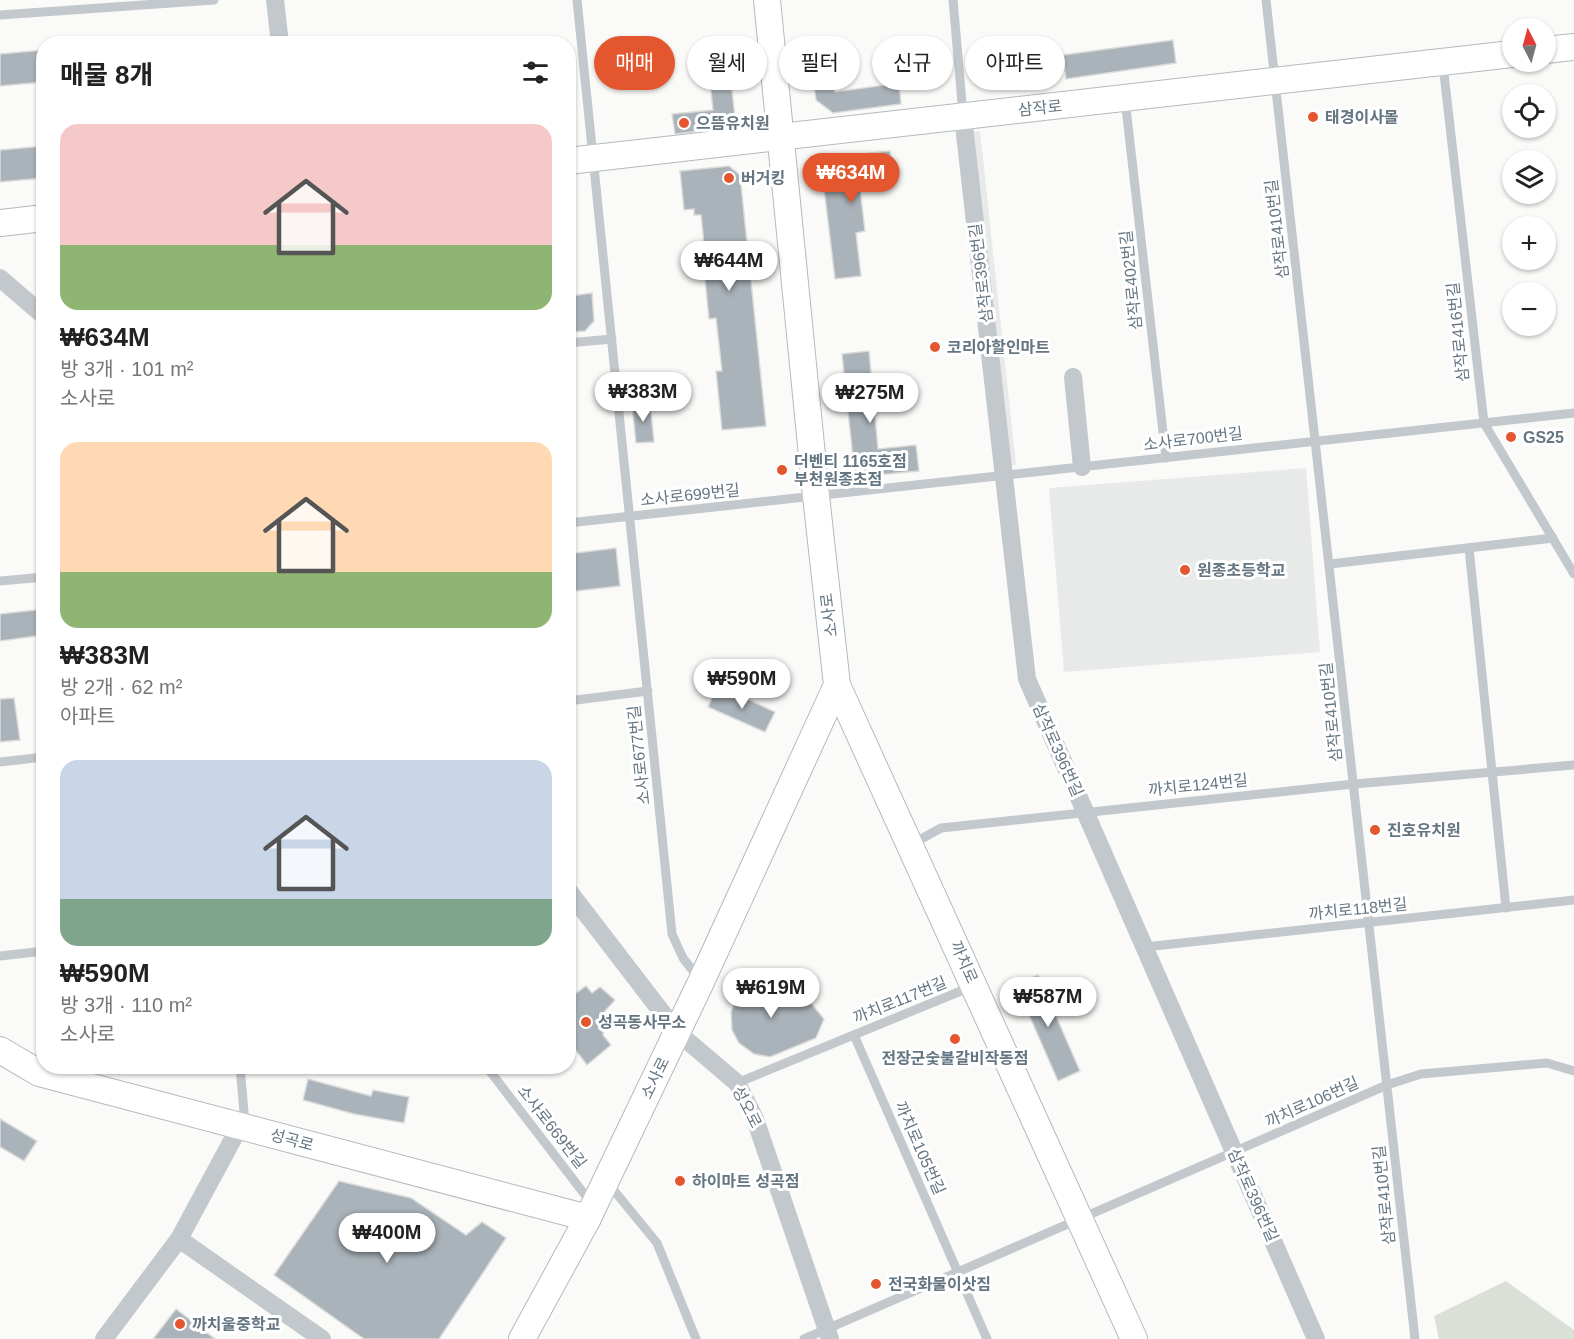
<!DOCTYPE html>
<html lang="ko">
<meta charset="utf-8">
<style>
:root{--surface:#fff;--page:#f6f6f6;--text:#222;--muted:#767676;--accent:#e4572e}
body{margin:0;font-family:Arial,"Noto Sans KR",sans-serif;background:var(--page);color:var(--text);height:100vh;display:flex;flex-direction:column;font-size:22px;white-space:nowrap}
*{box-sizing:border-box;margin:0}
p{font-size:20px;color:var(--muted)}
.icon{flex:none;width:33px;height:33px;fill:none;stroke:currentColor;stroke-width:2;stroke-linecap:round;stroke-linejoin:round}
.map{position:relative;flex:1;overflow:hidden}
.sheet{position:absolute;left:36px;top:36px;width:540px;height:1038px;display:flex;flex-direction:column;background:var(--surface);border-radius:24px;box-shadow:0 2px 4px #0004}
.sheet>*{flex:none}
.hud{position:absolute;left:594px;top:36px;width:570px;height:54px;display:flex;gap:12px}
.needle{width:39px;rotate:354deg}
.buttons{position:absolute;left:1502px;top:18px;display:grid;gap:12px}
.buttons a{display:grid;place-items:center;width:54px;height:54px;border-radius:50%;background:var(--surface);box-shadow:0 2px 4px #0004;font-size:30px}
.price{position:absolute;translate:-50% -51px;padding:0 14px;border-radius:21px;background:#fff;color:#222;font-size:20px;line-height:39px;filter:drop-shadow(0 2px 3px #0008)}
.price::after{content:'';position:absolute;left:50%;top:36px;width:18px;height:14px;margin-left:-9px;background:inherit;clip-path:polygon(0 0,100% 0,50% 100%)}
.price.active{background:var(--accent);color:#fff}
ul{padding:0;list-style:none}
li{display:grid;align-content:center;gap:12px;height:318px;padding:0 24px}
li span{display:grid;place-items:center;height:186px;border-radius:18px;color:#555}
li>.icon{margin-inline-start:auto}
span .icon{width:108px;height:108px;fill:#fffc;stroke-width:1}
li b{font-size:26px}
h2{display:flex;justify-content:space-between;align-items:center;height:72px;padding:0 24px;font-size:26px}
.chip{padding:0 21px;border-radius:27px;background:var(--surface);box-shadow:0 2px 4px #0004;font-size:21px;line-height:54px}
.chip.active{background:var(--accent);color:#fff}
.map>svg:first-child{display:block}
.built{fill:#e8e9e9}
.green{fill:#dadfd7}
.building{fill:#aab3b9;stroke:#dcdcda;stroke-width:1.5}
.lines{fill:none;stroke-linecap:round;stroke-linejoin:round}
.secondary-casing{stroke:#b3babf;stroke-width:28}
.lane{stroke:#c3c8cc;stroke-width:9}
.street{stroke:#c3c8cc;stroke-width:18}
.secondary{stroke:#fff;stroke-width:26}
.poi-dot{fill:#e4572e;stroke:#fff;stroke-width:2}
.labels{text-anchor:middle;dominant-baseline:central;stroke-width:6;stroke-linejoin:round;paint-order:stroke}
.street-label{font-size:16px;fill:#657683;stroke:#fff}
.poi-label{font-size:16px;font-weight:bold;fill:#657683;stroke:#fff;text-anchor:start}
</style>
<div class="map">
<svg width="1574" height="1339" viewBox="0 0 1574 1339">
<rect width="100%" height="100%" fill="#fafaf8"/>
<!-- built -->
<g class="built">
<path d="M980,131L1016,465L997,467L961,133Z"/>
<path d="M1306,468L1320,652L1064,672L1049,488Z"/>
</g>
<!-- green -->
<path class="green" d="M1506,1281L1574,1330V1339H1439L1434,1316Z"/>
<!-- building -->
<g class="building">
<path d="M1173,40L1176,63L1066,79L1063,55Z"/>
<path d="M43,50L44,82L0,86V54Z"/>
<path d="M833,68L835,92L899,83L901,104L833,113L816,100L812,71Z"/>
<path d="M731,81L736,127L675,134L672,114L713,110L710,82Z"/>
<path d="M44,146V178L0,182V150Z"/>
<path d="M890,151L893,185L860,189L865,231L856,233L861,276L835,279L822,172L834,157Z"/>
<path d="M729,166L740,175L766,426L722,430L716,371H722L716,318L709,319L705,279L712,278L708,244H704L701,215H694V209L684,210L680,171Z"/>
<path d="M592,293L594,321L585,331L571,332V296Z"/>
<path d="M869,351L878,449L916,445L919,471L855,477L842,354Z"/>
<path d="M650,403L654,442L636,443L632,405Z"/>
<path d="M616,548L620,586L568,592V554Z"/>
<path d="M44,609V635L0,641V614Z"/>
<path d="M726,689L775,712L765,732L708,707L714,693L723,696Z"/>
<path d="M14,698L20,740L0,742V699Z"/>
<path d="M749,969L778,981L768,1001L793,999L804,1006L811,1003L824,1019L816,1038L770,1057L754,1054L739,1043L732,1030L731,1012Z"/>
<path d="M1038,975L1080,1071L1058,1081L1016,985Z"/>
<path d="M586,986L592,993L600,987L615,1000L605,1011L603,1035L611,1045L587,1065L568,1040V999Z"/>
<path d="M308,1079L371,1096L373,1090L409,1097L404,1123L354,1114L303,1100Z"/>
<path d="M0,1119L37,1141L24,1161L0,1147Z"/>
<path d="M339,1181L411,1198L466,1235L482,1222L506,1238L439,1339H364L274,1275Z"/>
<path d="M176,1309L215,1339H153Z"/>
</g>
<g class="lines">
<!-- secondary casing -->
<g class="secondary-casing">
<g id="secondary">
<path d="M1545,50L1574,47"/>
<path d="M568,161L1512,54"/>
<path d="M0,223L44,218"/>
<path d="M837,685L1134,1339"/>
<path d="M0,1050L39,1073L588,1218"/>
<path d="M522,1339L588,1218L701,982L837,685L816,496L767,0"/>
</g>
</g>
<!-- lane -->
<g class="lane">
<path d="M577,0L672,934L683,958L700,980"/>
<path d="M953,0L963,114"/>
<path d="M1266,0L1415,1339"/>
<path d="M0,15L214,0"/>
<path d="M1443,65L1484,423L1574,574"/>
<path d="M1125,99L1166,458"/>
<path d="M568,343L612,339"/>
<path d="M568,523L1574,413"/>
<path d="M1469,548L1506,908"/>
<path d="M1330,564L1553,538"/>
<path d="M0,581L44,577"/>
<path d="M568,701L648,691"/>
<path d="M0,762L44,757"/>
<path d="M912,844L941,828L1354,784L1574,765"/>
<path d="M1145,947L1574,900"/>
<path d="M0,956L44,951"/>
<path d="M854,1035L987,1339"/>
<path d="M240,1066L245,1124"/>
<path d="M486,1066L592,1204"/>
<path d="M737,1083L973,986"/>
<path d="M607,1182L657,1243L696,1339"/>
<path d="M804,1339L1387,1085L1421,1074L1547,1063L1574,1071"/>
</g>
<!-- street -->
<g class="street">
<path d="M275,0L280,44"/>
<path d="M963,117L1027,679L1316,1339"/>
<path d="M0,278L44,316"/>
<path d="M1073,377L1082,467"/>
<path d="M568,890L677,1032L737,1083L755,1119L830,1339"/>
<path d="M179,1239L322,1339"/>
<path d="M104,1339L179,1239L240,1126"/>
</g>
<!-- secondary -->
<use href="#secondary" class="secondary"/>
</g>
<!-- markers -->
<g class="poi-dot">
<circle cx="1313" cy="117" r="6"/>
<circle cx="684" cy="123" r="6"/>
<circle cx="729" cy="178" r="6"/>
<circle cx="935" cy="347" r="6"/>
<circle cx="1511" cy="437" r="6"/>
<circle cx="782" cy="470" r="6"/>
<circle cx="1185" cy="570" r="6"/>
<circle cx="1375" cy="830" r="6"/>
<circle cx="586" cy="1022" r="6"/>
<circle cx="955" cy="1039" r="6"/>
<circle cx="680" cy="1181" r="6"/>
<circle cx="876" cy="1284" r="6"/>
<circle cx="180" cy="1324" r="6"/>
</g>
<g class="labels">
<!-- street labels -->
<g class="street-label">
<text transform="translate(1040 108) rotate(-6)">삼작로</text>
<text transform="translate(1277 229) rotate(-97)">삼작로410번길</text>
<text transform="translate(981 273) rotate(-97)">삼작로396번길</text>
<text transform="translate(1131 280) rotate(-96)">삼작로402번길</text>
<text transform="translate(1458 332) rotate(-96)">삼작로416번길</text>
<text transform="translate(1193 439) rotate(-7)">소사로700번길</text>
<text transform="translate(690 495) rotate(-6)">소사로699번길</text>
<text transform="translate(829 615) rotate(-97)">소사로</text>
<text transform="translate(1331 712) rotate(-96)">삼작로410번길</text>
<text transform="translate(1058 750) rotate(66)">삼작로396번길</text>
<text transform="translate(639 755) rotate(-96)">소사로677번길</text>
<text transform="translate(1198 785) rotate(-6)">까치로124번길</text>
<text transform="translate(1358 909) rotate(-6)">까치로118번길</text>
<text transform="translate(964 962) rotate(66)">까치로</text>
<text transform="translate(900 1000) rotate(-22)">까치로117번길</text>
<text transform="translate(655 1078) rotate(-64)">소사로</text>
<text transform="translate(1312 1102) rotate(-24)">까치로106번길</text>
<text transform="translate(747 1107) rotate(63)">성오로</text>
<text transform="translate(552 1127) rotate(52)">소사로669번길</text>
<text transform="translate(292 1140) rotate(15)">성곡로</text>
<text transform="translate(920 1148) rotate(66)">까치로105번길</text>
<text transform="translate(1253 1195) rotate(66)">삼작로396번길</text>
<text transform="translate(1384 1195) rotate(-96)">삼작로410번길</text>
</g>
<!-- poi labels -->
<g class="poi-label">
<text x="1325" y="117">태경이사몰</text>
<text x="696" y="123">으뜸유치원</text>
<text x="741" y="178">버거킹</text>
<text x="947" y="347">코리아할인마트</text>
<text x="1523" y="437">GS25</text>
<text x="794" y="461">더벤티 1165호점<tspan x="794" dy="18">부천원종초점</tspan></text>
<text x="1197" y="570">원종초등학교</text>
<text x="1387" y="830">진호유치원</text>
<text x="598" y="1022">성곡동사무소</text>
<text x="955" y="1058" text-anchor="middle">전장군숯불갈비작동점</text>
<text x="692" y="1181">하이마트 성곡점</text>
<text x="888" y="1284">전국화물이삿짐</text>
<text x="192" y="1324">까치울중학교</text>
</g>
</g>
</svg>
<div class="buttons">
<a><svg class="needle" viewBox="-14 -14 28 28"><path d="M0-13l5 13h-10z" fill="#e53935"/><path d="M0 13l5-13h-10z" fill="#767676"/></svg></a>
<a><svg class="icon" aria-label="locate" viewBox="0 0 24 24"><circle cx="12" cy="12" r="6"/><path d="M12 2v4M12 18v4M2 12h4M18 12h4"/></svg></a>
<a><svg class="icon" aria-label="layers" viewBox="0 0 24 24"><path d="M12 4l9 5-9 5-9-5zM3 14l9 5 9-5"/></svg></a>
<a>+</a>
<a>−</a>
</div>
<b class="price active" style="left:851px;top:204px">₩634M</b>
<b class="price" style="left:729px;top:292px">₩644M</b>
<b class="price" style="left:643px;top:423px">₩383M</b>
<b class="price" style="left:870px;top:424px">₩275M</b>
<b class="price" style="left:742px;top:710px">₩590M</b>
<b class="price" style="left:771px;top:1019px">₩619M</b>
<b class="price" style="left:1048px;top:1028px">₩587M</b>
<b class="price" style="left:387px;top:1264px">₩400M</b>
<div class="hud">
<a class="chip active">매매</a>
<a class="chip">월세</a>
<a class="chip">필터</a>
<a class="chip">신규</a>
<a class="chip">아파트</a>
</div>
<section class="sheet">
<h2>매물 8개<svg class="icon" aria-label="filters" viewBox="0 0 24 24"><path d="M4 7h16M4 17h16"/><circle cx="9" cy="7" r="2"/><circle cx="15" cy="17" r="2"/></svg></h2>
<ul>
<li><span style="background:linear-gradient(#f6c9c9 65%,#8fb573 0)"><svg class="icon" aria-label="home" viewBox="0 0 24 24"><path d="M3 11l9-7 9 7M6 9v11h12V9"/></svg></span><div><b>₩634M</b><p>방 3개 · 101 m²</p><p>소사로</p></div></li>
<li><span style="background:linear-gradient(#ffd9b3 70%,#8fb573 0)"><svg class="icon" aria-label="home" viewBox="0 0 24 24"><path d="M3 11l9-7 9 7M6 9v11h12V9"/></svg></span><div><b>₩383M</b><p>방 2개 · 62 m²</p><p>아파트</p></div></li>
<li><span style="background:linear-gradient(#c9d6e8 75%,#7fa58c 0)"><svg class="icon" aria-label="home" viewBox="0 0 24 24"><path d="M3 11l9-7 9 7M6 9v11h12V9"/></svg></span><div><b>₩590M</b><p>방 3개 · 110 m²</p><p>소사로</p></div></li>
</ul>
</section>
</div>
